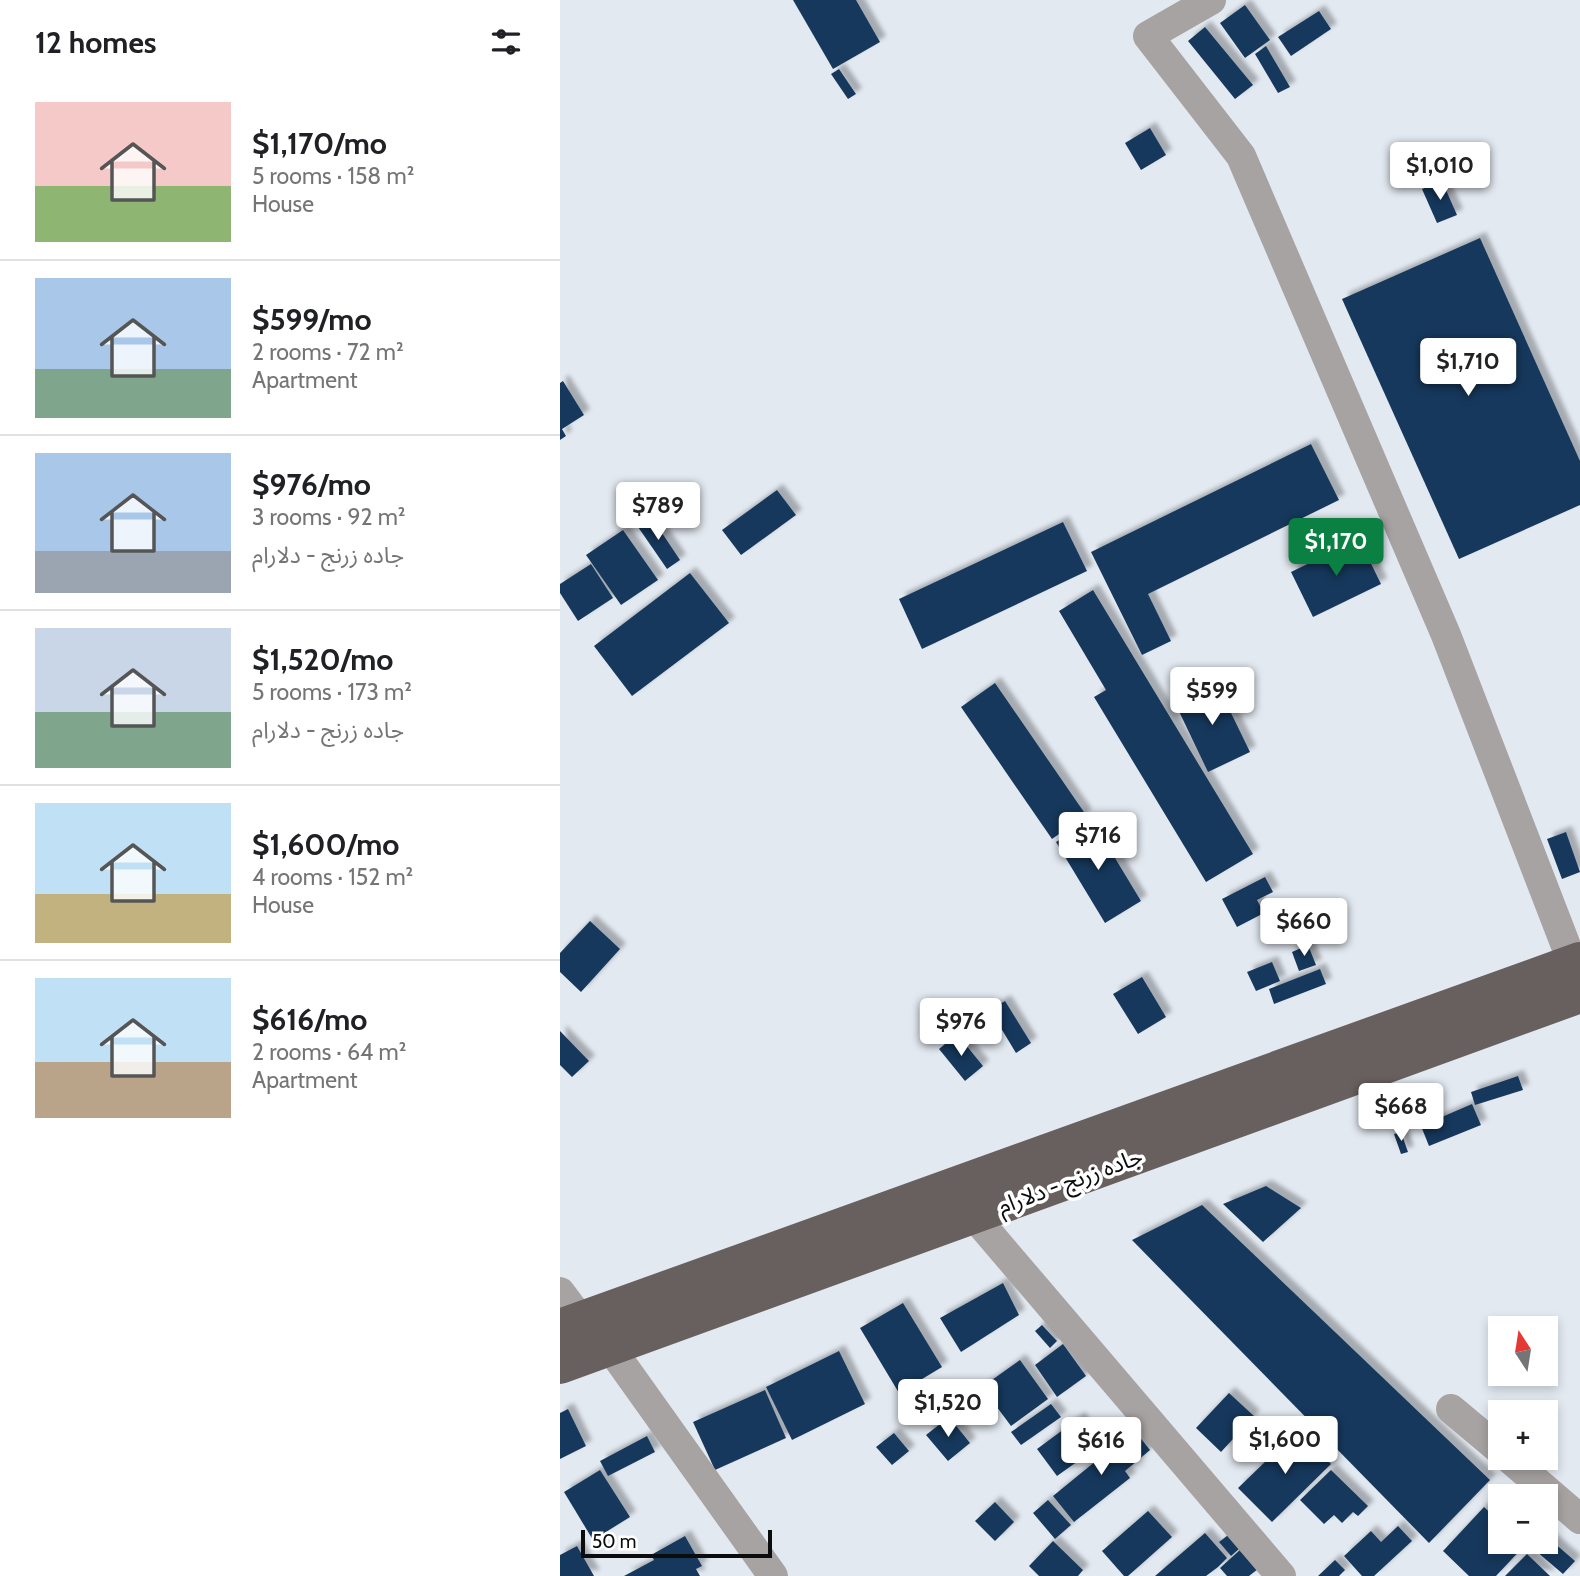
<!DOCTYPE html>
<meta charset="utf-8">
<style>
:root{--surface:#fff;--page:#f6f6f6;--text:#202124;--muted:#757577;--line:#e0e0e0;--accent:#0b8043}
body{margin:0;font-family:Cabin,"Noto Sans Arabic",sans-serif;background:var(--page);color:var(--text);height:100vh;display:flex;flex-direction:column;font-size:26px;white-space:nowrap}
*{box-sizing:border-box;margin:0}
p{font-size:23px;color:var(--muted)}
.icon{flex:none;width:38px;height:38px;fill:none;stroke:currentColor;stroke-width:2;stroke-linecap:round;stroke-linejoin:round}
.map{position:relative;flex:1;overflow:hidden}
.panel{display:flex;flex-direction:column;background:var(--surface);width:560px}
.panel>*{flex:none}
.needle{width:46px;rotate:348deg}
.tools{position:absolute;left:928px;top:1316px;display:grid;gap:14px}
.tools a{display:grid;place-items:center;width:70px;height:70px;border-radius:0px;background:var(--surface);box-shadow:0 4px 10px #0003;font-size:35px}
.scale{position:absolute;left:21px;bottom:18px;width:191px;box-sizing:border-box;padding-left:7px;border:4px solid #0a0c0e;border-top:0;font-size:19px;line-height:24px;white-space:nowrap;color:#0a0c0e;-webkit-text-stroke:5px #fff;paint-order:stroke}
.price{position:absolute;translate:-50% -60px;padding:0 16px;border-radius:7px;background:#fff;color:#222;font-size:23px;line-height:46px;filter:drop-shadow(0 2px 4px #0008)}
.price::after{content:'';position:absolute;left:50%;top:42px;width:21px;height:16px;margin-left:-10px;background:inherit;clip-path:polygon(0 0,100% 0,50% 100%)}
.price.active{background:var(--accent);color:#fff}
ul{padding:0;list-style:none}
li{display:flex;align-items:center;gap:21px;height:175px;padding:0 35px}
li+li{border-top:2px solid var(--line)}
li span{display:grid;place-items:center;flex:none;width:196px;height:140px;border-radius:0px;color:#555}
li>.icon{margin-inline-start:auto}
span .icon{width:84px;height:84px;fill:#fffc;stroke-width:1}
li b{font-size:30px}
h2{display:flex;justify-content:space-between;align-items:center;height:84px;padding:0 35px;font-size:30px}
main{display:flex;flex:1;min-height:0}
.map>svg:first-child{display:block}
.building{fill:#18395b;filter:url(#shadow)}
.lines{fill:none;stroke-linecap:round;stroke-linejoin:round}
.minor{stroke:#a8a3a3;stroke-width:30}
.trunk{stroke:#68605f;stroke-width:38}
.labels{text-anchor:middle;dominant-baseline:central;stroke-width:7;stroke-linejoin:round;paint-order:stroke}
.street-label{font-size:23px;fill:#0a0c0e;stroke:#fff}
</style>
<main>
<section class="panel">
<h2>12 homes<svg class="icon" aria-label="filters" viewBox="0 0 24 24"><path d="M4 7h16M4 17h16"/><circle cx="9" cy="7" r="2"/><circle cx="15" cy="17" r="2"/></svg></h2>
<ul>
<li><span style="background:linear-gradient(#f6c9c9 60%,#8fb573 0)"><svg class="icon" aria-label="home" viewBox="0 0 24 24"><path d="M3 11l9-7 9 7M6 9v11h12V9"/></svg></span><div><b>$1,170/mo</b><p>5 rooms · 158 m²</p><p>House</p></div></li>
<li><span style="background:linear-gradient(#a9c7e8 65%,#7fa58c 0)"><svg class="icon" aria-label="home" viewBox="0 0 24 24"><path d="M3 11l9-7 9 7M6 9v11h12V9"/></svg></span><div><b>$599/mo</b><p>2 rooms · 72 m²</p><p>Apartment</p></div></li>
<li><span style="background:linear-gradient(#a9c7e8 70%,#9aa5b1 0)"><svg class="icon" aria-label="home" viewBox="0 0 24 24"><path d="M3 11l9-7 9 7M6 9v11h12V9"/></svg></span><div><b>$976/mo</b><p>3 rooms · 92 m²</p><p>جاده زرنج - دلارام</p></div></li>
<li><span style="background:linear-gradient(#c9d6e8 60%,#7fa58c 0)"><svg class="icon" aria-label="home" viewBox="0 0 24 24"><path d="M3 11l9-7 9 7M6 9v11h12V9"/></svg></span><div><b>$1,520/mo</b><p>5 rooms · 173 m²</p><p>جاده زرنج - دلارام</p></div></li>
<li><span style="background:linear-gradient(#bfe0f5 65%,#c2b280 0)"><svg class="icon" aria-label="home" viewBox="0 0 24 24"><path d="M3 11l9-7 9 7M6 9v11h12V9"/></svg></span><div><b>$1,600/mo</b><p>4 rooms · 152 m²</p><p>House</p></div></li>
<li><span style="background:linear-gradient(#bfe0f5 60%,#b9a48a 0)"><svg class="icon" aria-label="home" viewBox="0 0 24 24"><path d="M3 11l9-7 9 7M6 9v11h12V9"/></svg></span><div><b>$616/mo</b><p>2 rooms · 64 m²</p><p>Apartment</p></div></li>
</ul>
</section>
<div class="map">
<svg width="1020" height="1576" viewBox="0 0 1020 1576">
<defs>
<filter id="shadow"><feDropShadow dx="6" dy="-6" stdDeviation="2" flood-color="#0004"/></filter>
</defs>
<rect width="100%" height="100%" fill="#e3e9f1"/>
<!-- building -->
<g class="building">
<path d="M233,0H296L320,42L273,69Z"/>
<path d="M685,5L710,40L685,58L660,23Z"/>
<path d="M759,11L771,29L731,56L718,37Z"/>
<path d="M645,27L693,85L675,99L628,41Z"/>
<path d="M706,46L730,87L718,93L695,54Z"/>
<path d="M279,69L296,94L288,99L271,74Z"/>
<path d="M590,128L606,155L581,170L565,143Z"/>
<path d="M882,181L897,215L877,223L862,189Z"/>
<path d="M920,238L1020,461V505L899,559L782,299Z"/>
<path d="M3,381L24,415L2,429L6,436L0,440V383Z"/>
<path d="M751,444L779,500L588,594L611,641L582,655L531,552Z"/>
<path d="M217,490L236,515L181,555L162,530Z"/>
<path d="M90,515L120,560L107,569L76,524Z"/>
<path d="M503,522L527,571L362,649L339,599Z"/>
<path d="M63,530L98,580L61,605L26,555Z"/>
<path d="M799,539L821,584L753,617L731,572Z"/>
<path d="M31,564L53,598L18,621L0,593V584Z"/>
<path d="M130,573L169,623L72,696L34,646Z"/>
<path d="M533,590L693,854L646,882L534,697L546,690L499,611Z"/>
<path d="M656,682L690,752L648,772L615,703Z"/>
<path d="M435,683L526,815L492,839L401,707Z"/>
<path d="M532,820L581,901L545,923L496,842Z"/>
<path d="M1006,832L1020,872L1002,879L987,839Z"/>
<path d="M705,877L713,892L697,900L704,913L677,927L662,899Z"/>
<path d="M30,921L60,949L21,992L0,972V953Z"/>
<path d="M748,945L756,965L739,971L732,952Z"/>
<path d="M712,962L720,981L696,991L687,972Z"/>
<path d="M760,969L766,984L714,1004L709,989Z"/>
<path d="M582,977L606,1017L578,1034L553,994Z"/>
<path d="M445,1001L471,1043L456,1053L430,1010Z"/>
<path d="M0,1031L29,1061L12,1077L0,1065Z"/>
<path d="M397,1034L423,1066L405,1081L379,1049Z"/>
<path d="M958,1076L963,1090L915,1105L911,1092Z"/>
<path d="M912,1104L921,1125L869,1146L861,1126Z"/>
<path d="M841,1132L848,1152L841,1154L834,1134Z"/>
<path d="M706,1186L741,1208L703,1242L663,1204Z"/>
<path d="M642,1205L930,1480L869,1543L572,1240Z"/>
<path d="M443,1283L459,1315L401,1352L380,1318Z"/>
<path d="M343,1303L382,1367L339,1393L300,1328Z"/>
<path d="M482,1325L497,1341L490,1348L475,1331Z"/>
<path d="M503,1344L526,1376L497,1397L475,1365Z"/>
<path d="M279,1351L305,1404L232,1440L206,1387Z"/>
<path d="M460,1360L488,1399L451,1426L422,1387Z"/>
<path d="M205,1390L226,1438L155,1470L133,1422Z"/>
<path d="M669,1393L694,1416L661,1452L636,1428Z"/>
<path d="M491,1404L501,1417L461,1445L451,1432Z"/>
<path d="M8,1409L26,1446L0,1459V1413Z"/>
<path d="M389,1417L410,1443L388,1461L366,1435Z"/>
<path d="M519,1418L539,1446L497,1476L477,1449Z"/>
<path d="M574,1430L590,1450L565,1471L570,1478L514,1522L493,1496Z"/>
<path d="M738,1430L771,1464L712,1522L678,1488Z"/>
<path d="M334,1433L349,1451L332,1465L316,1447Z"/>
<path d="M87,1436L95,1452L48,1476L40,1461Z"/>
<path d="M40,1470L70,1517L33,1540L4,1492Z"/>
<path d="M771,1470L808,1506L798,1516L793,1512L782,1523L774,1515L764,1524L740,1500Z"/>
<path d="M488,1500L511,1525L495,1539L473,1513Z"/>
<path d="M435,1502L454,1522L435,1541L415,1521Z"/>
<path d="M924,1507L940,1522V1542H961L965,1545L936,1576H909L883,1551Z"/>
<path d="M588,1511L612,1537L568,1576H564L542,1551Z"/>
<path d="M838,1526L852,1541L814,1576H802L784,1556L811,1531L821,1542Z"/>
<path d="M676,1529L687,1542L671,1556L659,1542Z"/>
<path d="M645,1533L667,1558L658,1567L646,1576H595Z"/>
<path d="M985,1535L1015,1561L1003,1574L970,1546L973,1542H985Z"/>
<path d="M125,1536L142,1566L136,1569L140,1576H64L94,1560L91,1555Z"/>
<path d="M493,1541L523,1570L518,1576H479L469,1566Z"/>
<path d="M17,1546L34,1576H0V1555Z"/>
<path d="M681,1549L698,1569L689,1576H667L660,1568Z"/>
<path d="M967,1554L990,1576H945Z"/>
<path d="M775,1560L785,1570L779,1576H758Z"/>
</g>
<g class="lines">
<!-- minor -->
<g class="minor">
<path d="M651,0L588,36L681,156L886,635L1013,964"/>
<path d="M414,1216L721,1576"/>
<path d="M0,1292L21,1320"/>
<path d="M49,1346L213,1576"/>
<path d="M891,1409L940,1450"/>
<path d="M949,1458L1020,1519"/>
</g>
<!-- trunk -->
<g class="trunk">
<path d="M0,1328L1020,961"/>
<path d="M0,1365L1020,994"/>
</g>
</g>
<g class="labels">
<!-- street labels -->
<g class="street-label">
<text transform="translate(510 1181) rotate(-20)">جاده زرنج - دلارام</text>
</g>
</g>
</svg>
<div class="tools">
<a><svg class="needle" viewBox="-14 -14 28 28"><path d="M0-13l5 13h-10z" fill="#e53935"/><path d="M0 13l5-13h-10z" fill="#757577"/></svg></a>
<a>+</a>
<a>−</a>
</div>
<div class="scale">50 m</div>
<b class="price" style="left:880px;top:202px">$1,010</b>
<b class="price" style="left:908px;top:398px">$1,710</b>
<b class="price" style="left:98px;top:542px">$789</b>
<b class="price active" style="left:776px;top:578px">$1,170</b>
<b class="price" style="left:652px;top:727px">$599</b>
<b class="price" style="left:538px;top:872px">$716</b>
<b class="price" style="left:744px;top:958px">$660</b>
<b class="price" style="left:401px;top:1058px">$976</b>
<b class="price" style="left:841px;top:1143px">$668</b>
<b class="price" style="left:388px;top:1439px">$1,520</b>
<b class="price" style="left:725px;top:1476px">$1,600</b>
<b class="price" style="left:541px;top:1477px">$616</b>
</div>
</main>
